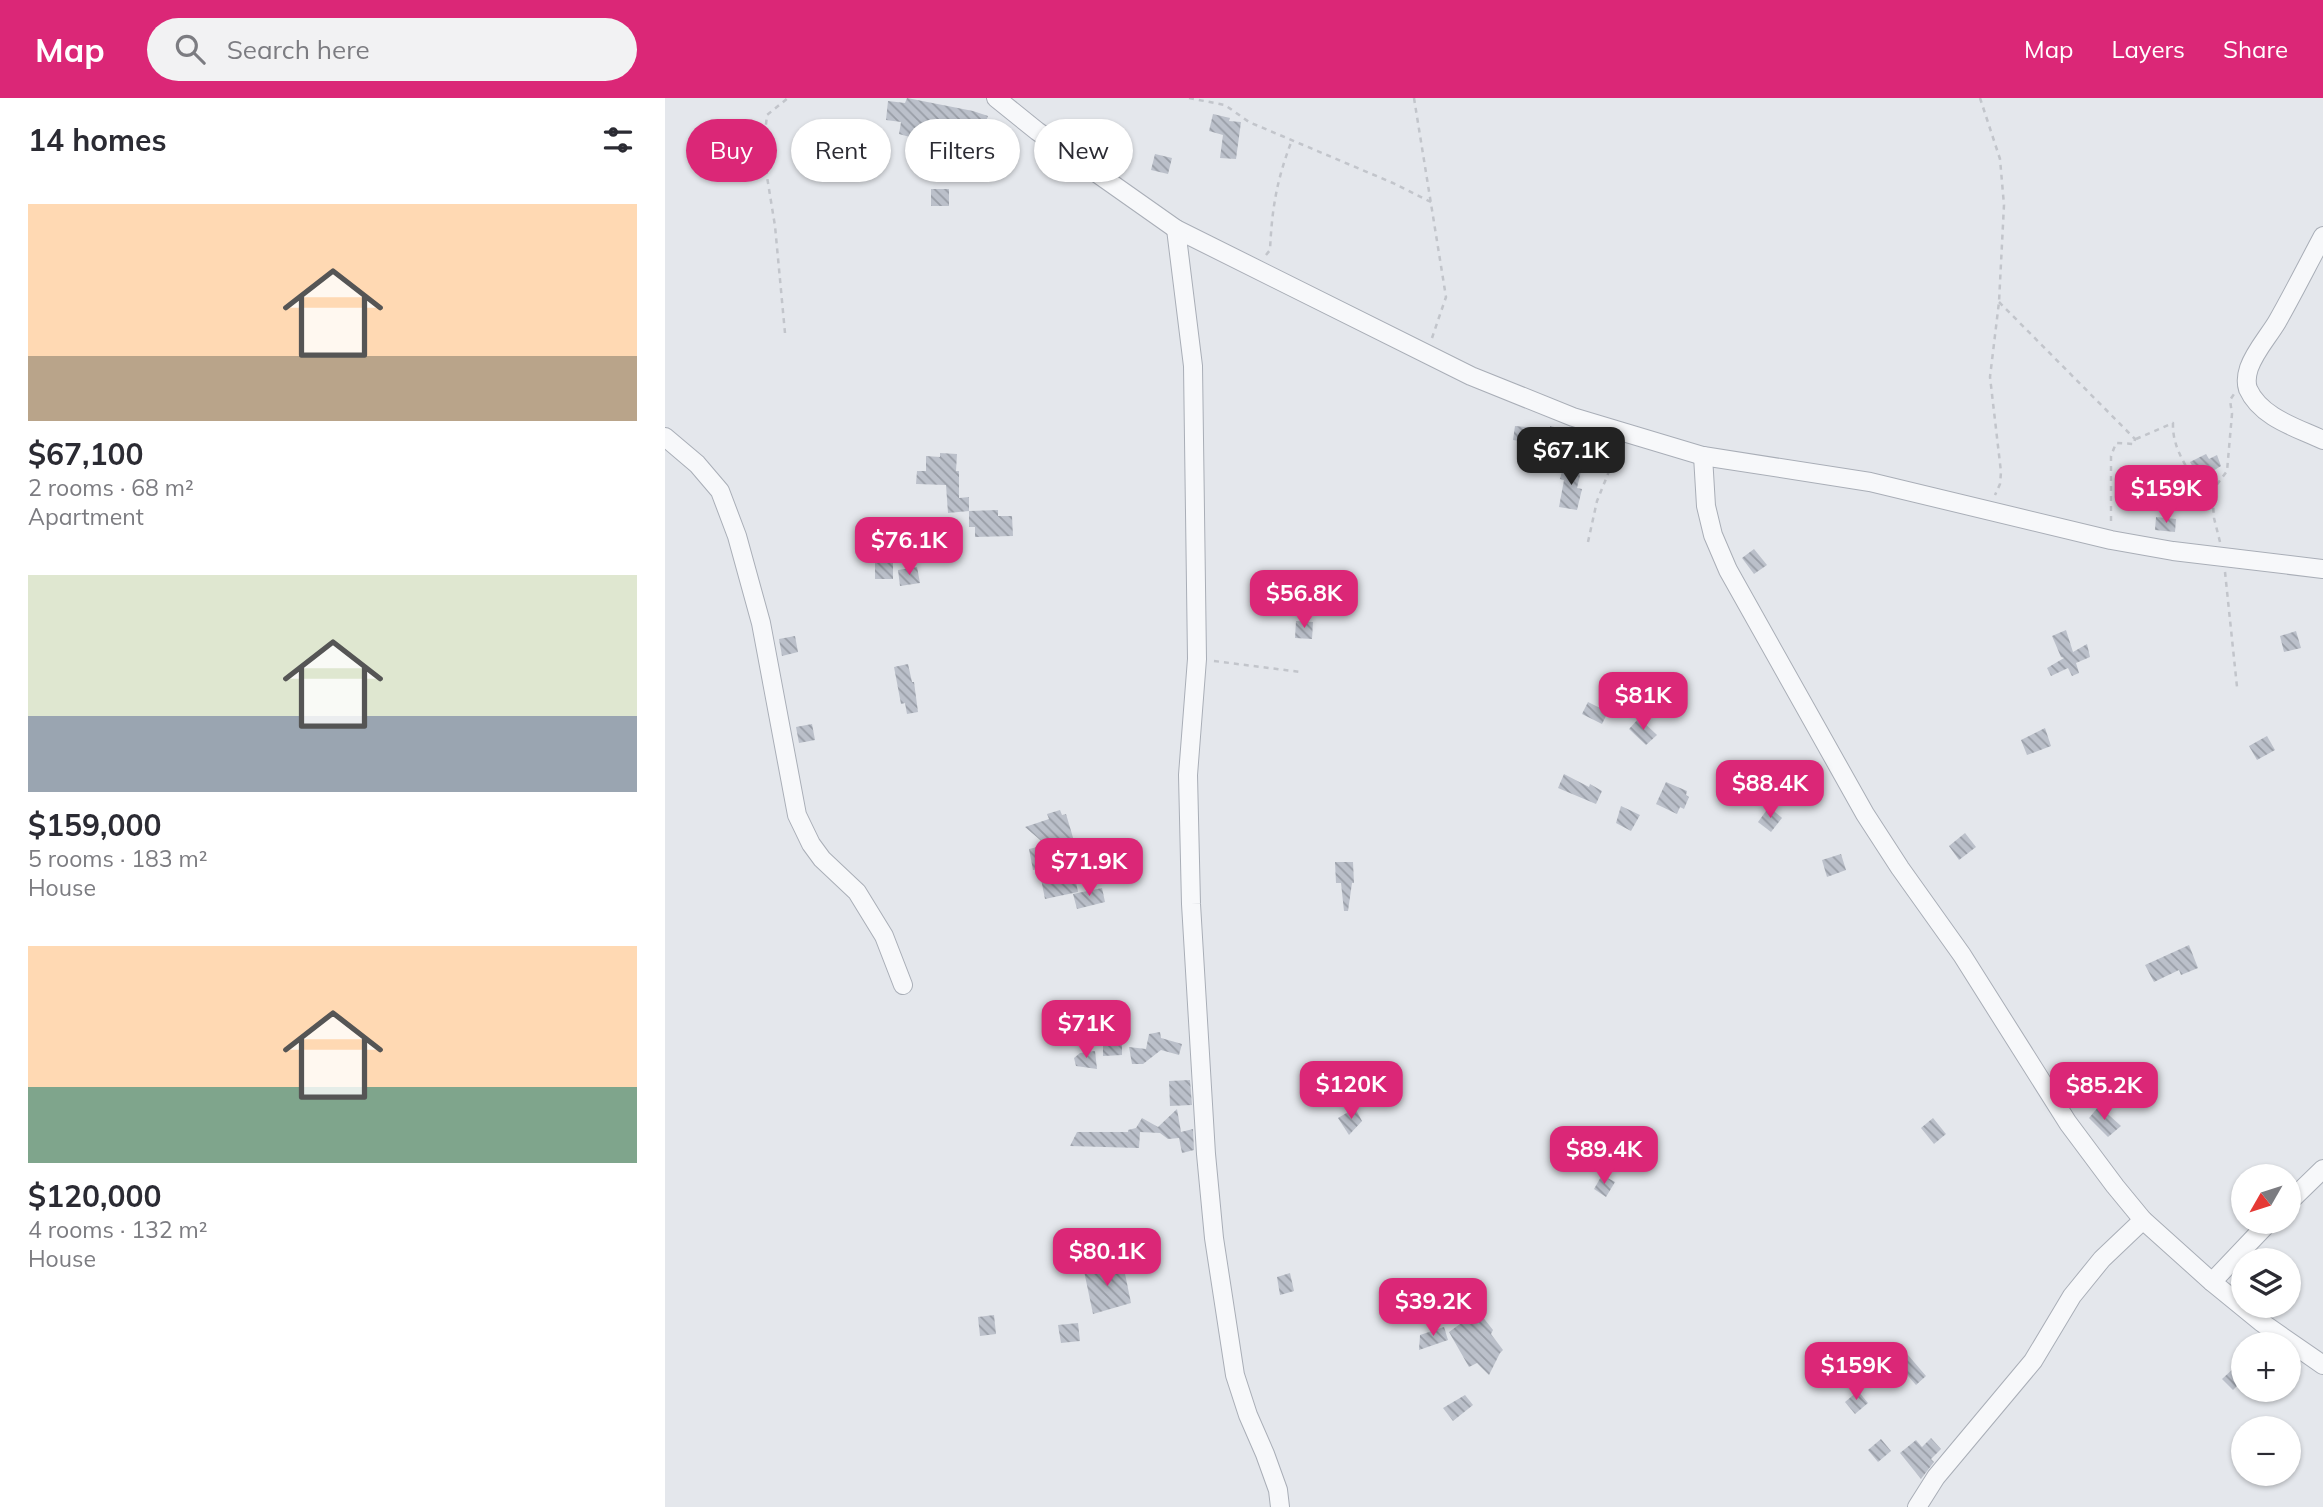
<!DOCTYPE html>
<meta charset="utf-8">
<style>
:root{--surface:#fff;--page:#f2f2f3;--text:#2b2b33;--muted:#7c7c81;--accent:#db2777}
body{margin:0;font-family:Mulish,sans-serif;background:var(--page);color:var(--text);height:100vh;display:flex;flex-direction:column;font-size:26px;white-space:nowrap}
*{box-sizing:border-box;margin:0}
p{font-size:23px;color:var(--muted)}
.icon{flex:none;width:38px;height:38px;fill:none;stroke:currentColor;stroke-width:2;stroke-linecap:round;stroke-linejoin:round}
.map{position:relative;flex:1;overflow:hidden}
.sheet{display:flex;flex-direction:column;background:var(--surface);width:665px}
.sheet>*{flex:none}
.guide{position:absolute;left:21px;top:21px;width:665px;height:63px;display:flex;gap:14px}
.needle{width:46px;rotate:231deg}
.controls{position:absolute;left:1566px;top:1066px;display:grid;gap:14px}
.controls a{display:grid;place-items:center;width:70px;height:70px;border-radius:50%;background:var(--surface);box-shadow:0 2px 5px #0004;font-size:35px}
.price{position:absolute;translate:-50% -60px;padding:0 16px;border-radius:14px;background:var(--accent);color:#fff;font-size:23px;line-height:46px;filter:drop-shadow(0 2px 4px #0008)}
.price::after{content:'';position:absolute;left:50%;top:42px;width:21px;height:16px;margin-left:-10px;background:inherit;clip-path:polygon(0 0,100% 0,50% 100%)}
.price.active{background:#222;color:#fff}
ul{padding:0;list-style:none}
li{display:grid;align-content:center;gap:14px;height:371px;padding:0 28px}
li span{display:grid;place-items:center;height:217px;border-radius:0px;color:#555}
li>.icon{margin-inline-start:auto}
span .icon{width:126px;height:126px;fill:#fffc;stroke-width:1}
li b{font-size:30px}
h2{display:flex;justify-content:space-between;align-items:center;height:84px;padding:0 28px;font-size:30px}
.pill{padding:0 24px;border-radius:32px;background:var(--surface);box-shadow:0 2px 5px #0004;font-size:24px;line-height:63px}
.pill.active{background:var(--accent);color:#fff}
header{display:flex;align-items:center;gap:42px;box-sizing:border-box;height:98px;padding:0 35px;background:var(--accent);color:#fff}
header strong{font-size:33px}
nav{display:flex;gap:38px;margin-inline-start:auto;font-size:24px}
.search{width:490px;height:63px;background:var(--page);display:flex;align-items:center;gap:18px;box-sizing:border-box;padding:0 24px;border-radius:38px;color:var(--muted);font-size:26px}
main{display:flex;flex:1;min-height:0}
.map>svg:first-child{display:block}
.building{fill:url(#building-back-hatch)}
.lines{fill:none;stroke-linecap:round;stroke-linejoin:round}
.minor-casing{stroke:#a9aeb7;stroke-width:20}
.path{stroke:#c2c5cb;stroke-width:2.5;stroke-dasharray:5 5;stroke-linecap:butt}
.minor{stroke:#f7f8fa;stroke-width:18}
</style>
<header>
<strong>Map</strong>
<div class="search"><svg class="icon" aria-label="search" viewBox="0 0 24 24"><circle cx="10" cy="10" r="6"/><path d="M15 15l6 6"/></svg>Search here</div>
<nav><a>Map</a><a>Layers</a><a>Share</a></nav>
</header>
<main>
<section class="sheet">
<h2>14 homes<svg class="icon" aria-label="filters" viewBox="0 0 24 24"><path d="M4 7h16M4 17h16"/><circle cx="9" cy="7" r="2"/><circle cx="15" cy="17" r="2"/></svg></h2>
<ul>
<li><span style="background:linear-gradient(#ffd9b3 70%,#b9a48a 0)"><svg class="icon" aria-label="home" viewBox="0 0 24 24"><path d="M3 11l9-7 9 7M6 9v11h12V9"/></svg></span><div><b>$67,100</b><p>2 rooms · 68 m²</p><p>Apartment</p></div></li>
<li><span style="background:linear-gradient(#dfe7d0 65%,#9aa5b1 0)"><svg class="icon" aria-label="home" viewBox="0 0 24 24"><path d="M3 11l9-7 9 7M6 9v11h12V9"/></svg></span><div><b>$159,000</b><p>5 rooms · 183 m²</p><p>House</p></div></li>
<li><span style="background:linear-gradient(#ffd9b3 65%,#7fa58c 0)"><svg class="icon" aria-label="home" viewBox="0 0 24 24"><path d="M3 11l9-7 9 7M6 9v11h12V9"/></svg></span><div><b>$120,000</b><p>4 rooms · 132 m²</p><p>House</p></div></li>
</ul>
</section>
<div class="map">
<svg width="1658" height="1409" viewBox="0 0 1658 1409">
<defs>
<pattern id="building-back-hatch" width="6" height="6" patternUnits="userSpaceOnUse" patternTransform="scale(1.75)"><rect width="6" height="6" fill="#bbc0ca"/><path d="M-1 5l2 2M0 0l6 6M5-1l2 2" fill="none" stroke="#989da6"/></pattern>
</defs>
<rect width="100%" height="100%" fill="#e4e7ec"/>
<!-- building -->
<g class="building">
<path d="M242,0L308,13L323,18L318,31L310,28L309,51H279L280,40L254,34L252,41L234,36L236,24L221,22L223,3L240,5Z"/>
<path d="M548,16L565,20L564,23L576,24L571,61L555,60L558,37L544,33Z"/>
<path d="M490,56L507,60L503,76L486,72Z"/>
<rect x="266" y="91" width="18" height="17"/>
<path d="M850,328L885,331V328L907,333L902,354L880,349L881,347L848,342Z"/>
<path d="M275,355L292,356L291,373H294V400L304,399V413L283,415L281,387L251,386L252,373H261V358L275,359Z"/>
<path d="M1541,356L1544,361L1552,357L1556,368L1535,381L1525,364Z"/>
<path d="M899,365L917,369L912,390L917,391L912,412L894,409L899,382L895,381Z"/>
<path d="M333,412V418H347L348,438L310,439V429H304V413Z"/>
<path d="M1491,419L1511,421L1510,434L1490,432Z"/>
<path d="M1089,451L1102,467L1089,476L1077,460Z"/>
<rect x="210" y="464" width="18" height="17"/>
<path d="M252,469L255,485L235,488L233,472Z"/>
<path d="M631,523L648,524L647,541L630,540Z"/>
<path d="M1401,532L1408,554L1422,546L1425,559L1411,565L1414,575L1407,578L1403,570L1386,578L1382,570L1399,560L1396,559L1387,538Z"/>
<path d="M1631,533L1636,550L1619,554L1615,538Z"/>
<path d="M130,538L133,554L117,558L114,541Z"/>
<path d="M243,566L247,584H249L253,614L242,616L240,605L236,606L229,569Z"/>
<path d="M923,604L943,614L937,626L917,616Z"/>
<path d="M974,620L992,637L981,647L964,631Z"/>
<path d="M147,626L150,642L134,645L131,629Z"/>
<path d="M1380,630L1386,648L1362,657L1356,642Z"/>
<path d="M1602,638L1610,652L1592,662L1584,648Z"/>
<path d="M899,676L924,689L925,686L937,693L931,706L893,690Z"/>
<path d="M1001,684L1022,693L1021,697L1024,699L1019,711L1015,709L1012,716L991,706Z"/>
<path d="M956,708L975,717L966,733L951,725Z"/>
<path d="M1104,709L1117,720L1106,734L1093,724Z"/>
<path d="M395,712L397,717L401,716L409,743L420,741L426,765L408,769L413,794L380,801L374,771L368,772L364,751L381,747L360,729L384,721L382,716Z"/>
<path d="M1300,735L1311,749L1294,762L1284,748Z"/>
<path d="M1176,756L1181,772L1162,779L1157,762Z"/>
<path d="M670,764H688L689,785H687L683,813H679L676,785H671Z"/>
<path d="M437,790L440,804L412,811L408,796Z"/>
<path d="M1524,847L1533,870L1516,877L1514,872L1489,884L1480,867Z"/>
<path d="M495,934L496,940L517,946L514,957L496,952L478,966H467L464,949L481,951L484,936Z"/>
<path d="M438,940H457V957L438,958Z"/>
<path d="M430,953L432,971L411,968L409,960L415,955Z"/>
<path d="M525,982L527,1007L505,1008L504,983Z"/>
<path d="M1434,1008L1456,1028L1443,1039L1424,1020Z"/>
<path d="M690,1010L697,1023L684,1037L673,1020Z"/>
<path d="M512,1011L516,1034L528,1031L529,1052L517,1055L514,1040L503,1041L495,1035L475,1034L474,1050L405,1048L412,1034H463V1032L471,1030L477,1020L493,1029Z"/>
<path d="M1268,1020L1281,1036L1269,1046L1256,1030Z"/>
<path d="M933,1045L944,1059L933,1068L921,1055Z"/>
<path d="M937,1077L950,1084L941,1099L929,1091Z"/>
<path d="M458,1166L466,1205L428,1216L419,1173Z"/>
<path d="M625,1175L629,1193L615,1197L612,1179Z"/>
<path d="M813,1213L828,1232L826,1236L838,1252L835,1255L824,1277L812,1265L804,1269L784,1234Z"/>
<path d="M329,1217L331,1236L315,1238L313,1219Z"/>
<path d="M413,1225L415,1243L396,1245L393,1227Z"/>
<path d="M779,1229L783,1242L754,1252L755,1237Z"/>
<path d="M1237,1250L1261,1278L1251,1287L1237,1271L1231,1277L1221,1266Z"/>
<path d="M1569,1270L1578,1279V1282L1568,1292L1557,1281Z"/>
<path d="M1193,1293L1203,1305L1190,1316L1180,1304Z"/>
<path d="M800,1297L808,1307L788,1323L778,1310Z"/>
<path d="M1266,1340L1276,1351L1266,1361L1269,1364L1256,1381L1235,1355L1251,1342L1257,1349Z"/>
<path d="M1216,1341L1226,1353L1213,1364L1203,1352Z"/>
</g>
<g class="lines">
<!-- minor casing -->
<g class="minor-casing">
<g id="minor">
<path d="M331,0L372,33L511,131L806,278L908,319L1038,358L1205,384L1446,442L1508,453L1658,471"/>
<path d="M511,131L528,268L532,561L523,677L526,806L541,1056L549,1140L570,1277L583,1317L600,1356L613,1392L615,1409"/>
<path d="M1658,138C1643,166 1628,196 1612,224C1603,239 1590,253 1584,270C1582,276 1581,285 1583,291C1596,320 1633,330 1658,342"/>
<path d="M0,339L32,366L55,393L72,438L96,525L132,717L146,746L157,761L192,794L219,838L238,887"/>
<path d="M1038,358L1041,408L1048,437L1063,472L1200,716L1235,770L1297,857L1403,1025L1450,1088L1478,1122L1547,1184L1596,1224L1658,1267"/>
<path d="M1624,1104L1658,1071"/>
<path d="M1547,1184L1604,1124"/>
<path d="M1252,1409L1271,1379L1368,1263L1407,1198L1437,1161L1478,1122"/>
</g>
</g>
<!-- path -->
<g class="path">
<path d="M524,0L560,7L584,24L728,85L766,104"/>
<path d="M749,0L781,199L767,240"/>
<path d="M1315,0L1335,61L1339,107L1334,204L1325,279L1336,374L1335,386L1330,397"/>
<path d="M601,157L605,152C607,109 612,81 627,42"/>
<path d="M1334,204L1470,341L1469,346L1451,345L1446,358V425"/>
<path d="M120,235L110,128L98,54L102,17L123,0"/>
<path d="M1471,341L1508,325C1507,349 1521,368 1533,388L1547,393"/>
<path d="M923,444L932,403L945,371L949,348"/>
<path d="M1555,444L1549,420L1547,393L1562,373L1567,316L1565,302L1569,296"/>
<path d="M1560,474L1572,589"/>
<path d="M549,563L636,574"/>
</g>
<!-- minor -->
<use href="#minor" class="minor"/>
</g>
</svg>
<div class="controls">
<a><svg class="needle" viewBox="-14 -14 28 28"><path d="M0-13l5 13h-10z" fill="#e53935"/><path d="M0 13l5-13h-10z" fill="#7c7c81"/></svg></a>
<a><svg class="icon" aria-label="layers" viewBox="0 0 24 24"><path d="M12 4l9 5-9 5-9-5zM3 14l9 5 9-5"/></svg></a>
<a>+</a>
<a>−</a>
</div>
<b class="price active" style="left:906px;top:389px">$67.1K</b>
<b class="price" style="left:1501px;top:427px">$159K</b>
<b class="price" style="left:244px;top:479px">$76.1K</b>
<b class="price" style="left:639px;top:532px">$56.8K</b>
<b class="price" style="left:978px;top:634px">$81K</b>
<b class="price" style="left:1105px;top:722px">$88.4K</b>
<b class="price" style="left:424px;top:800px">$71.9K</b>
<b class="price" style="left:421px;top:962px">$71K</b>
<b class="price" style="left:686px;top:1023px">$120K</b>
<b class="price" style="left:1439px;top:1024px">$85.2K</b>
<b class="price" style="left:939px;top:1088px">$89.4K</b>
<b class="price" style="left:442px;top:1190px">$80.1K</b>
<b class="price" style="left:768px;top:1240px">$39.2K</b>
<b class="price" style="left:1191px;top:1304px">$159K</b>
<div class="guide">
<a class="pill active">Buy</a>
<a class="pill">Rent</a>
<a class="pill">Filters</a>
<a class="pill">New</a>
</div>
</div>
</main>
